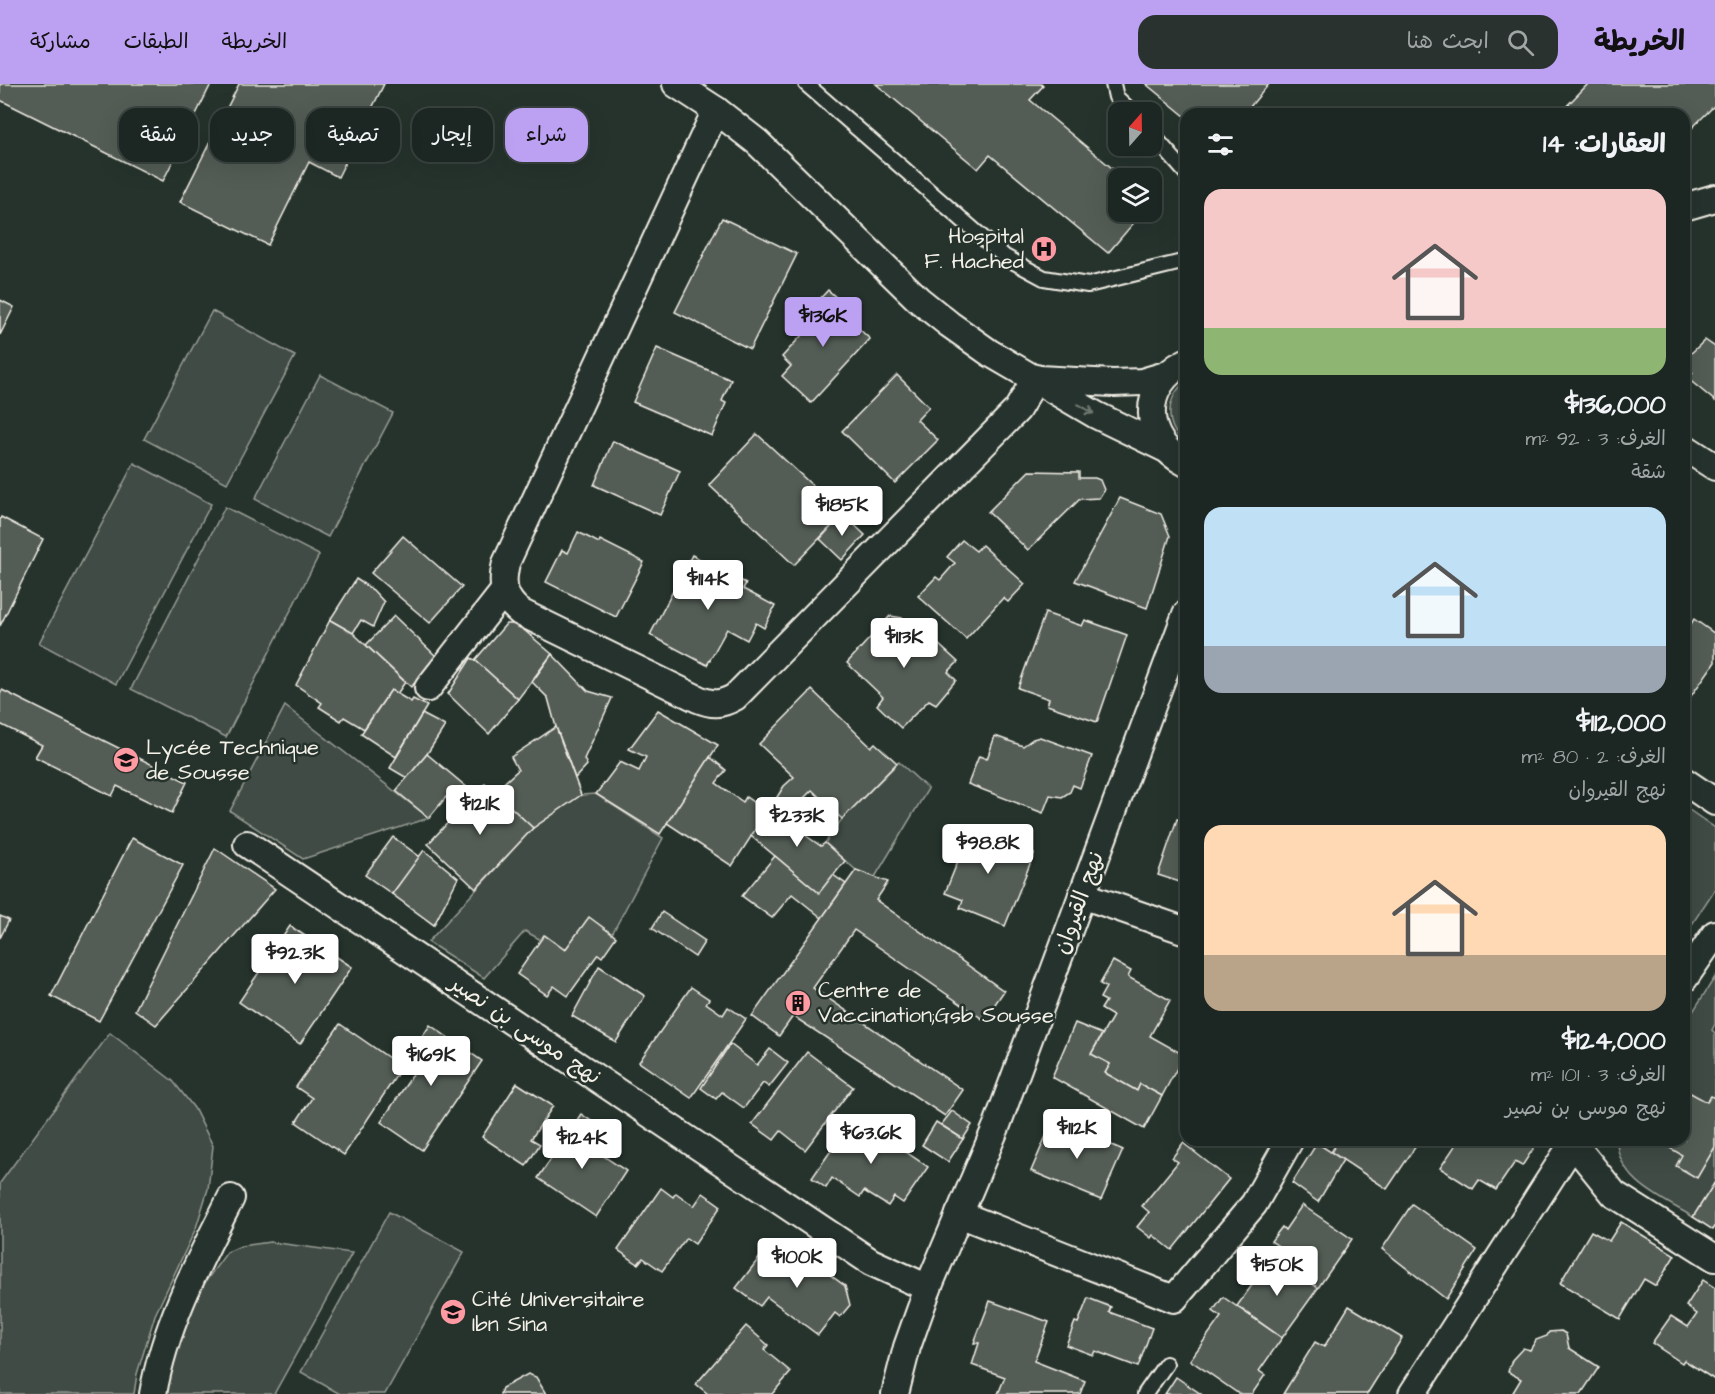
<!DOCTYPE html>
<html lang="ar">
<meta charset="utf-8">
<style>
:root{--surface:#1c2622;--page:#29322f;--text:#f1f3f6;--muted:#a0a5a5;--line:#3a4340;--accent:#bca0f2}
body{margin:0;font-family:"Architects Daughter","Playpen Sans Arabic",sans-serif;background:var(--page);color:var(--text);direction:rtl;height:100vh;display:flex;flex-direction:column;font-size:22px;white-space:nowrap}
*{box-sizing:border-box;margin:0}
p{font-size:20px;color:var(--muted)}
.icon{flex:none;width:33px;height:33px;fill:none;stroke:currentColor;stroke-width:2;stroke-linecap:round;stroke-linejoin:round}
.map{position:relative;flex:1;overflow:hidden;direction:ltr}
.details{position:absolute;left:1180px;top:24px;width:510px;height:1038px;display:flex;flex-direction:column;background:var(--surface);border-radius:18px;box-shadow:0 6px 24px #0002,0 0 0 2px var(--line);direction:rtl}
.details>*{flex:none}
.guide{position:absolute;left:18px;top:24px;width:570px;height:54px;direction:rtl;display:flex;gap:12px}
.needle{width:39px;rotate:20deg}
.buttons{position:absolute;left:1108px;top:18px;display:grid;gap:12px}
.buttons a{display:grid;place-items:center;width:54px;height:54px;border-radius:12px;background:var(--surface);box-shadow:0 6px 24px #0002,0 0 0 2px var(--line);font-size:30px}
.price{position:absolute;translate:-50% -51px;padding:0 14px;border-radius:6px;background:#fff;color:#222;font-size:20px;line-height:39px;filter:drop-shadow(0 2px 3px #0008)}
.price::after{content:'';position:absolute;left:50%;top:36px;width:18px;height:14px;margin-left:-9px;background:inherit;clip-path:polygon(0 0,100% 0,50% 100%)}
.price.selected{background:var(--accent);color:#111}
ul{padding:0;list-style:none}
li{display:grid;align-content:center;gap:12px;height:318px;padding:0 24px}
li span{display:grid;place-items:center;height:186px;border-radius:18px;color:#555}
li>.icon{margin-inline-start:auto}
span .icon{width:108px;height:108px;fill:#fffc;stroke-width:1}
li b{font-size:26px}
h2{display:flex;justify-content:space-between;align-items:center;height:72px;padding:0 24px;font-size:26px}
.pill{padding:0 21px;border-radius:18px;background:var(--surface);box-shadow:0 6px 24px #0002,0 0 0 2px var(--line);font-size:21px;line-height:54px}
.pill.selected{background:var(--accent);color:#111}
header{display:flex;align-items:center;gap:36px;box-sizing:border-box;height:84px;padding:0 30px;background:var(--accent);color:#111}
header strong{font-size:28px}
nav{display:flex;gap:33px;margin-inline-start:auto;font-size:21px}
.search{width:420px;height:54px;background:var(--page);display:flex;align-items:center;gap:15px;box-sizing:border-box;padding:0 21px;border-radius:18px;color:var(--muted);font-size:22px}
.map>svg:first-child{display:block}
.green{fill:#414b45;stroke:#9a9e96;stroke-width:1.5}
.building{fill:#525c55;stroke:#f4f1e8;stroke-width:1.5}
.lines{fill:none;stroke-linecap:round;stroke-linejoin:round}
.service-casing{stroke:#f4f1e8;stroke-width:18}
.minor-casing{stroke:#f4f1e8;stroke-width:30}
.service{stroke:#26332d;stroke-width:14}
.minor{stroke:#26332d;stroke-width:26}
.oneway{stroke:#6e766e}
.labels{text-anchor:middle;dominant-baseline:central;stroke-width:5;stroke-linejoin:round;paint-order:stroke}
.poi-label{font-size:22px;fill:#f4f1e8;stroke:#26332d;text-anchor:start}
.street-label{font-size:22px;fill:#f4f1e8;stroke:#26332d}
</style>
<header>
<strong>الخريطة</strong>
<div class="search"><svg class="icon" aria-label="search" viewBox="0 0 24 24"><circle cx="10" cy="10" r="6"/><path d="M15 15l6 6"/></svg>ابحث هنا</div>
<nav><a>الخريطة</a><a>الطبقات</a><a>مشاركة</a></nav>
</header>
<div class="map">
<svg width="1715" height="1310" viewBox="0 0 1715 1310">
<rect width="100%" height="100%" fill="#26332d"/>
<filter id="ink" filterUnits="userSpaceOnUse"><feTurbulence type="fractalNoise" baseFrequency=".0167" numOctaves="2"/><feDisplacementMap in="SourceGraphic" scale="12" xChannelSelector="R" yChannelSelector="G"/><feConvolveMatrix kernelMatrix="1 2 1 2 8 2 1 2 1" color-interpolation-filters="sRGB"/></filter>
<g filter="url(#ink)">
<!-- green -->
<g class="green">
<path d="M212,227L295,272L227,399L144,355Z"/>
<path d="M320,291L393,329L328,453L255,415Z"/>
<path d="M1186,298V359C1164,345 1165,312 1186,298Z"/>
<path d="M134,379L211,420L116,600L39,559Z"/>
<path d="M225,423L319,471L226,653L131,605Z"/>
<path d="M285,622L429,734L303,775L230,727Z"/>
<path d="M899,678L928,705L875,793L856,786L825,759L842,735Z"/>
<path d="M596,710L663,754L612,850L589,834L565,866L545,851L541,856L525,847L484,894L428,858L533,744L581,711Z"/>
<path d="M1685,723L1715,744V805L1685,851Z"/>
<path d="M1715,893V940L1712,946L1715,949V1098L1693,1133C1663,1115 1617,1096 1617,1056H1684L1685,940Z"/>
<path d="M110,949L173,997L194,1024L213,1062L208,1105L196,1144L155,1231L137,1290L134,1310H0V1099Z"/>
<path d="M389,1128L464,1168L385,1310H340L301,1288Z"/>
<path d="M270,1158L352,1169L274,1310H165L184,1237L203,1201L227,1168L241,1162Z"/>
</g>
<!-- building -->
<g class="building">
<path d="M0,0H211L163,97L0,16Z"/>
<path d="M239,0H384L338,93L309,78L268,161L180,118Z"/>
<path d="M876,0H1041L1043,2L1030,16L1124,94H1119V100L1116,103L1119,105V128H1143L1108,169L990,71L978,85Z"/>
<path d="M1146,0H1269L1244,30H1186V33Z"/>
<path d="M1588,0H1715V21L1684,52V30H1559Z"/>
<path d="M722,134L797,170L750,265L675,228Z"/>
<path d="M828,206L848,224L843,230L870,255L811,319L782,292L791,282L782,273L812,240L804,232Z"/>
<path d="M0,216L14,223L0,251Z"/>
<path d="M1705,256L1715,263V317L1687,294L1693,289L1684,282V276Z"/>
<path d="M657,264L731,296L722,317L726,319L712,352L633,318Z"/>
<path d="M897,291L929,323L917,336L938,356L895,399L842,347Z"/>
<path d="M757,350L843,430L794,481L709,401Z"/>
<path d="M613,357L680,387L660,431L594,401Z"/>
<path d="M1029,387L1079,388V394H1095L1100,396L1104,406L1099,414L1080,415L1028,466L988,428Z"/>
<path d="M1120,414L1161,430L1170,452L1147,524L1075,497Z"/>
<path d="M843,430L865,451L842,476L820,455Z"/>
<path d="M1,433L43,455L0,542V436Z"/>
<path d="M578,448L599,459L600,456L644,478L616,533L546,498L562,466L568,469Z"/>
<path d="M403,452L462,503L430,539L371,489Z"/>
<path d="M962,456L976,467L982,461L1025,500L1008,518L1003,514L966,555L918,512L936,493L940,496L955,479L947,473Z"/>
<path d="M692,471L746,499L743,505L775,522L764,544L756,539L747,556L727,545L707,581L650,551Z"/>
<path d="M356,495L373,506L384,518L373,543L361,536L353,549L330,536Z"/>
<path d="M1045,529L1082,542L1085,536L1127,551L1097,638L1047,621L1049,615L1018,604Z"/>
<path d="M394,532L438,574L411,603L366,561Z"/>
<path d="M890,532L902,534L934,562L937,559L958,578L948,588L956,596L936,620L929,616L901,644L877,621L883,613L847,579Z"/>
<path d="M1694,535L1715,550V578L1684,622V536L1691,540Z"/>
<path d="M330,536L353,549L405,598L397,610L391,606L364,645L344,633L341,637L319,623L322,619L296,601Z"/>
<path d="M506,540H517L552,570L518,615L475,576Z"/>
<path d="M552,570L588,607L612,614L584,675L587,681L575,694L556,643L548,614L532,598Z"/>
<path d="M471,574L475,576L518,615L489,650L448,610Z"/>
<path d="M2,606L187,698L172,729L117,702L112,712L35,673L42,661L0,640V611Z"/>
<path d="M391,606L411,618L413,615L427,622L396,673L361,650Z"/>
<path d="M812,606L871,663L875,659L897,679L842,735L812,706L800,718L790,734L772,721L784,702L794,693L759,660Z"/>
<path d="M658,626L718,661L660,750L596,710L620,678L639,687L646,673L629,665Z"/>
<path d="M422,630L445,642L427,670L407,694L390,684Z"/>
<path d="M556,643L581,711L533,744L494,708L518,686L511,673Z"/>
<path d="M995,652L1023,662L1033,655L1040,653L1092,672L1080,704L1073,701L1070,708L1062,713L1050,711L1043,729L968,700L979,672L987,675Z"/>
<path d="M427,670L475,710L460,725L446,713L429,734L396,707Z"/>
<path d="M710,673L726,686L716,699L743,718L746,713L767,728L732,782L667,739Z"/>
<path d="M485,699L533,744L476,805L428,760Z"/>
<path d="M772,721L790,734L793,730L810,745L805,751L821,762L825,759L845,777L819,809L751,752Z"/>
<path d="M1177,735L1186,738V800L1158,791Z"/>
<path d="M964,742L1034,770L1005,842L960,824L963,816L945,809L960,772L953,770Z"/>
<path d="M393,753L420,773L392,810L365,791Z"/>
<path d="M132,754L183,781L99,937L51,912Z"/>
<path d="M215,764L275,805L156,941L135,926Z"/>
<path d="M424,766L458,794L434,841L392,810Z"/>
<path d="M775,772L819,809L833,791L846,800L822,834L792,810L772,834L742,812Z"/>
<path d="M856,786L888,798L876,816L1004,907L984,936L854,846L813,904L963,1006L945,1032L793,932L779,952L752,932Z"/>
<path d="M662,828L705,857L695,873L652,844Z"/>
<path d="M0,832L9,836L0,854Z"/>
<path d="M589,833L616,853L602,873L598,870L568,912L554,902L547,911L517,890L544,851L565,866Z"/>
<path d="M290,842L352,883L300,960L239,918Z"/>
<path d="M1113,877L1131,887L1128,893L1170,916L1150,952L1184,971L1162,1012L1140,1000L1137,1007L1105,989L1110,980L1091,970L1113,932L1101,925L1106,917L1100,914L1106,903L1100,900Z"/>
<path d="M599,882L645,912L616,958L572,932Z"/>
<path d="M691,903L709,915L706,919L723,931L728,923L746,935L691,1014L639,978Z"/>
<path d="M1075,939L1102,950L1091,970L1110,980L1105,989L1137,1007L1140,1000L1162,1012L1144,1045L1052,993Z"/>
<path d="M340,940L402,983L344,1071L296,1038L312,1014L296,1003Z"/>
<path d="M430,941L482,977L422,1066L381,1038L416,986L405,979Z"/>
<path d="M730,960L757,981L770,965L788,979L769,1003L763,999L744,1024L722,1008L716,1015L701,1004Z"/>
<path d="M807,968L853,1003L805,1066L781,1047L774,1056L752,1040Z"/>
<path d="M517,999L553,1022L531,1055L540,1060L526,1082L482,1053Z"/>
<path d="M1685,1006L1707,1018L1711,1012L1715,1014V1063L1697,1094L1676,1082L1682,1071L1663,1060L1665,1056H1684Z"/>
<path d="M952,1027L972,1041L963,1055L941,1041Z"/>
<path d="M581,1030L597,1041L584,1059L626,1087L596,1133L538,1094Z"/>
<path d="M854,1033L928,1083L903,1119L894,1113L888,1122L864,1107L860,1113L832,1094L826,1104L812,1094Z"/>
<path d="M1053,1036L1123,1066L1101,1116L1031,1087Z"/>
<path d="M936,1038L963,1055L948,1078L922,1061Z"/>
<path d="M1339,1056H1420L1387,1105L1331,1068Z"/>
<path d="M1459,1056H1539L1522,1082L1515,1078L1496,1106L1479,1096L1473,1105L1440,1084Z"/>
<path d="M1183,1059L1229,1095L1172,1166L1153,1151L1151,1154L1137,1143L1149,1128L1142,1122L1178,1078L1172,1074Z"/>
<path d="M1317,1059L1343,1076L1318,1118L1292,1099Z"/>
<path d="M1715,1098V1143L1713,1146L1693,1133Z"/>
<path d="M661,1104L673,1113L676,1109L694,1122L703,1109L721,1122L695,1160L686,1154L662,1187L643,1174L638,1180L618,1166Z"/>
<path d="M1412,1120L1477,1166L1446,1215L1382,1165Z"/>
<path d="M1302,1121L1352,1155L1318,1204L1289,1184L1296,1174L1271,1157L1282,1143L1285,1146Z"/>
<path d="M1621,1138L1675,1171L1656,1202L1644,1195L1620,1235L1560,1199L1591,1147L1609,1157Z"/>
<path d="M787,1159L845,1202L850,1221L840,1233L835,1229L818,1251L767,1213L760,1222L736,1204L760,1173L771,1181Z"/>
<path d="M1273,1172L1318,1204L1282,1254L1237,1222Z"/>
<path d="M1703,1196L1715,1204V1296L1684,1276L1682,1279L1652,1259L1671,1232L1688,1243L1697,1230L1686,1222Z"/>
<path d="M1223,1213L1282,1254L1259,1287L1265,1291L1252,1310H1239L1190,1276L1221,1233L1213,1227Z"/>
<path d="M1088,1214L1111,1223L1109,1228L1152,1244L1138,1283L1095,1267L1093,1271L1066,1261L1075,1238L1078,1239Z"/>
<path d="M990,1217L1049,1238L1034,1277L1085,1297L1080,1310H998L1005,1293L972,1281L979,1259H974Z"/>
<path d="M1349,1222L1402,1254L1367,1310H1283L1315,1258L1324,1263Z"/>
<path d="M746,1242L768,1261L764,1266L791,1288L772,1310H708L696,1300Z"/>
<path d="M1561,1247L1566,1250L1569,1264L1599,1283L1581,1310H1512L1521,1295L1508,1288L1512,1276L1523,1264L1530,1266L1536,1256L1547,1252L1549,1248Z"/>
<path d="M528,1290L536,1293L546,1310H500L502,1304Z"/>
<path d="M1176,1293L1201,1310H1165Z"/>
</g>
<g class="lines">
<!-- service casing -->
<g class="service-casing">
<g id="service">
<path d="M806,0L1005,173L1044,194L1088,201L1186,177"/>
<path d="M1113,0L1116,13L1132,28"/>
<path d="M1152,50L1186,89"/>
<path d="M1145,1310L1166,1280"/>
</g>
</g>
<!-- minor casing -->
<g class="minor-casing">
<g id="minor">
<path d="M676,0L716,26L757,58L919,216L949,240L990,269L1096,331L1166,365"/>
<path d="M716,26L506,479C501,501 503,514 520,528L698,615C712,621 721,621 735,613L1017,326L1036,294"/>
<path d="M1684,123L1715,114"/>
<path d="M1186,278C1140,300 1141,357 1186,379"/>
<path d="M1039,295L1113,299L1142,298L1166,291"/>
<path d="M1684,363L1715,383"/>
<path d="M428,604L504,507"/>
<path d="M1684,697L1715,718"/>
<path d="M247,760L871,1178L928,1204"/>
<path d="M1082,811L1186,847"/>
<path d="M1684,895L1715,850"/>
<path d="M1568,1056L1573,1059L1614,1110L1715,1174"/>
<path d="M959,1130L1174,1215L1254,1120L1290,1056"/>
<path d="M153,1310C165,1240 199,1177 231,1114"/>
<path d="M895,1310L907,1263L928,1204L997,1041L1186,530"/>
<path d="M1412,1310L1575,1056"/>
</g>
</g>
<!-- service -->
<use href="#service" class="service"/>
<!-- minor -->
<use href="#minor" class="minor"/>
</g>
<!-- one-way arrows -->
<defs><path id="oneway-shaft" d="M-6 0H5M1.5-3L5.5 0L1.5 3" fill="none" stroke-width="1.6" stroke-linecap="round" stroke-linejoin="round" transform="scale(1.5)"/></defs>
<use class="oneway" href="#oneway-shaft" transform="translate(1086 325) rotate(31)"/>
</g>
<!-- icons -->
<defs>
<g id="hospital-disc" transform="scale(1.35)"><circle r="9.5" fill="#ff9aa2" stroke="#26332d"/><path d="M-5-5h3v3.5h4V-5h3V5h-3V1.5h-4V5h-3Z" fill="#111"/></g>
<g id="university-disc" transform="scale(1.35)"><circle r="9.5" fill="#ff9aa2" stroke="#26332d"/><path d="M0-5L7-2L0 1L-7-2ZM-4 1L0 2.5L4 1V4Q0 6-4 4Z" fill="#111"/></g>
<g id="building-disc" transform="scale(1.35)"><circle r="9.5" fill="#ff9aa2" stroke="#26332d"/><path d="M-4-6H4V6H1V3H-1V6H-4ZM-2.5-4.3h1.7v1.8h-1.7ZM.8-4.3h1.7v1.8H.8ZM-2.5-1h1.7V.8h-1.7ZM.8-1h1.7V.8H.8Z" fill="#111"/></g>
</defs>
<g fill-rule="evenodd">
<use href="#hospital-disc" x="1044" y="165"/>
<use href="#university-disc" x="126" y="676"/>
<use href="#building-disc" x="798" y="919"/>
<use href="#university-disc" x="453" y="1228"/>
</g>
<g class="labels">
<!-- poi labels -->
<g class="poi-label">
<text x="1024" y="152" text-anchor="end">Hospital<tspan x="1024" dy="25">F. Hached</tspan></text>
<text x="146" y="663">Lycée Technique<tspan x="146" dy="25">de Sousse</tspan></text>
<text x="818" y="906">Centre de<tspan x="818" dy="25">Vaccination;Gsb Sousse</tspan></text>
<text x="472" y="1215">Cité Universitaire<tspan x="472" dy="25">Ibn Sina</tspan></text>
</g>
<!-- street labels -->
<g class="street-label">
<text transform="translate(1079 819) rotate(-70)">نهج القيروان</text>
<text transform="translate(525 946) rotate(34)">نهج موسى بن نصير</text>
</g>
</g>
</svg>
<div class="buttons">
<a><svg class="needle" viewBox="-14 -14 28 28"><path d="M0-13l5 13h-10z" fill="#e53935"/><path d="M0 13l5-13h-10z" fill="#a0a5a5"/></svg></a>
<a><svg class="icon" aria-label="layers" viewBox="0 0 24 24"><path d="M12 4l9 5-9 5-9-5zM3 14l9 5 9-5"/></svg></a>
</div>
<b class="price selected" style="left:823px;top:264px">$136K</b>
<b class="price" style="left:842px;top:453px">$185K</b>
<b class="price" style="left:708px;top:527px">$114K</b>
<b class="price" style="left:904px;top:585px">$113K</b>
<b class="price" style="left:480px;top:752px">$121K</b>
<b class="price" style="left:797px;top:764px">$233K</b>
<b class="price" style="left:988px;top:791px">$98.8K</b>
<b class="price" style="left:295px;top:901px">$92.3K</b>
<b class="price" style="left:431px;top:1003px">$169K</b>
<b class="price" style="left:1077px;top:1076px">$112K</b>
<b class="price" style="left:871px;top:1081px">$63.6K</b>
<b class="price" style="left:582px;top:1086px">$124K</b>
<b class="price" style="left:797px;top:1205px">$100K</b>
<b class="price" style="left:1277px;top:1213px">$150K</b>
<div class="guide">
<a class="pill selected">شراء</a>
<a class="pill">إيجار</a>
<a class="pill">تصفية</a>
<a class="pill">جديد</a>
<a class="pill">شقة</a>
</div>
<section class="details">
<h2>العقارات: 14<svg class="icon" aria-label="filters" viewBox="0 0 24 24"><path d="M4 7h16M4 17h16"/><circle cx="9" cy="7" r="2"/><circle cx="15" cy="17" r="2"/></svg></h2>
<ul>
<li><span style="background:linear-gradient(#f6c9c9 75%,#8fb573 0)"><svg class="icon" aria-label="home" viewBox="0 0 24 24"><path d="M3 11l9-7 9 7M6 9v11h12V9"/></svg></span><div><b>$136,000</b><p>الغرف: 3 · 92 m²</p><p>شقة</p></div></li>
<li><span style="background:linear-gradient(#bfe0f5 75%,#9aa5b1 0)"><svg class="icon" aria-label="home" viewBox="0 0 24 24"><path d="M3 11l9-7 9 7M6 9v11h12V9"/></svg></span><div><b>$112,000</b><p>الغرف: 2 · 80 m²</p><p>نهج القيروان</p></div></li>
<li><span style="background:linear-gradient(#ffd9b3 70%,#b9a48a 0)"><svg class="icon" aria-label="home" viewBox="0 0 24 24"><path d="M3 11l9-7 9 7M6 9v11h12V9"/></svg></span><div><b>$124,000</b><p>الغرف: 3 · 101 m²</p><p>نهج موسى بن نصير</p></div></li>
</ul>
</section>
</div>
